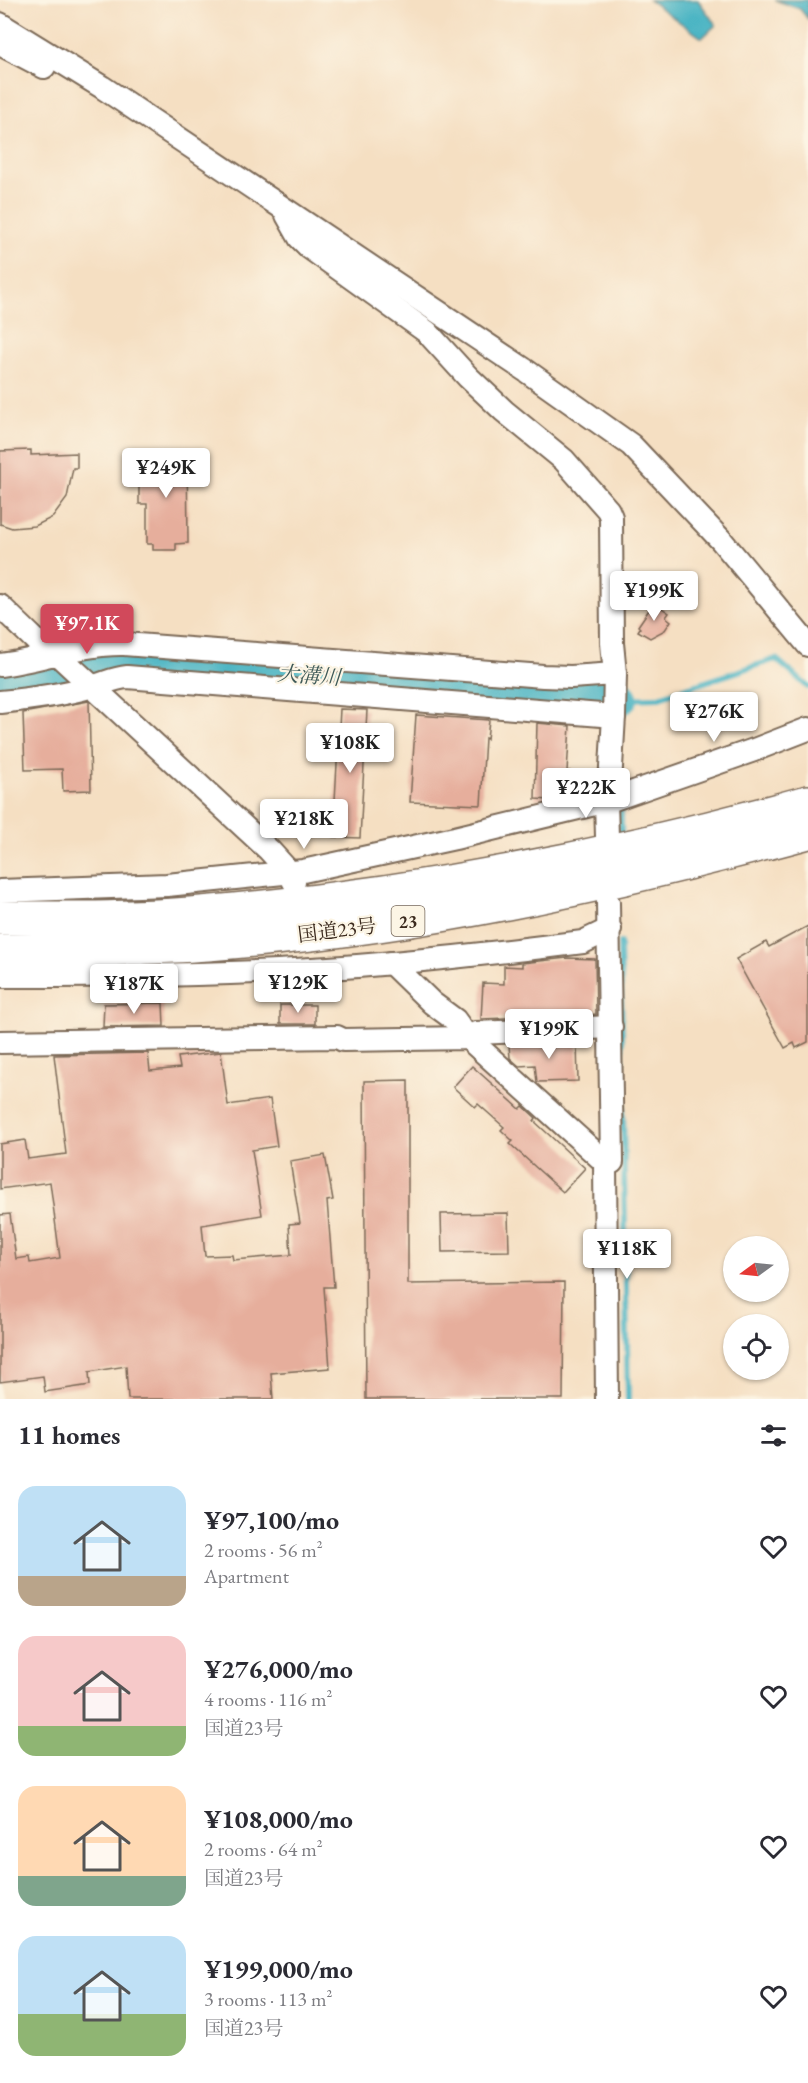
<!DOCTYPE html>
<meta charset="utf-8">
<style>
:root{--surface:#fff;--page:#f2f2f3;--text:#2b2b33;--muted:#7c7c81;--accent:#d1495b}
body{margin:0;font-family:"EB Garamond","Noto Serif JP",serif;background:var(--page);color:var(--text);height:100vh;display:flex;flex-direction:column;font-size:22px;white-space:nowrap}
*{box-sizing:border-box;margin:0}
p{font-size:20px;color:var(--muted)}
.icon{flex:none;width:33px;height:33px;fill:none;stroke:currentColor;stroke-width:2;stroke-linecap:round;stroke-linejoin:round}
.map{position:relative;height:1399px;overflow:hidden}
.details{display:flex;flex-direction:column;background:var(--surface);flex:1}
.details>*{flex:none}
.needle{width:39px;rotate:255deg}
.tools{position:absolute;left:723px;top:1236px;display:grid;gap:12px}
.tools a{display:grid;place-items:center;width:66px;height:66px;border-radius:50%;background:var(--surface);box-shadow:0 2px 4px #0004;font-size:30px}
.price{position:absolute;translate:-50% -51px;padding:0 14px;border-radius:6px;background:#fff;color:#222;font-size:20px;line-height:39px;filter:drop-shadow(0 2px 3px #0008)}
.price::after{content:'';position:absolute;left:50%;top:36px;width:18px;height:14px;margin-left:-9px;background:inherit;clip-path:polygon(0 0,100% 0,50% 100%)}
.price.active{background:var(--accent);color:#fff}
ul{padding:0;list-style:none}
li{display:flex;align-items:center;gap:18px;height:150px;padding:0 18px}
li span{display:grid;place-items:center;flex:none;width:168px;height:120px;border-radius:18px;color:#555}
li>.icon{margin-inline-start:auto}
span .icon{width:72px;height:72px;fill:#fffc;stroke-width:1}
li b{font-size:26px}
h2{display:flex;justify-content:space-between;align-items:center;height:72px;padding:0 18px;font-size:26px}
.map>svg:first-child{display:block}
.water{fill:#46b3c3;stroke:#406e70;stroke-width:1.5}
.lines{fill:none;stroke-linecap:round;stroke-linejoin:round}
.stream{stroke:#46b3c3;stroke-width:6}
.river{stroke:#46b3c3;stroke-width:34}
.building{fill:#e6ae9c}
.minor-casing{stroke:#7c6957;stroke-width:26}
.highway-casing{stroke:#7c6957;stroke-width:36}
.minor{stroke:#fff;stroke-width:22}
.highway{stroke:#fff;stroke-width:33}
.labels{text-anchor:middle;dominant-baseline:central;stroke-width:4.5;stroke-linejoin:round;paint-order:stroke}
.shield{fill:#fcf5e5;stroke:#75675a;stroke-width:1.5}
.shield-label{font-size:18px;font-weight:bold;fill:#3b2a1e}
.street-label{font-size:20px;fill:#3b2a1e;stroke:#fcf5e5}
.water-label{font-size:21px;font-style:italic;fill:#3f5a58;stroke:#fcf5e5}
</style>
<div class="map">
<svg width="808" height="1399" viewBox="0 0 808 1399">
<rect width="100%" height="100%" fill="#fcf5e5"/>
<filter id="ink" filterUnits="userSpaceOnUse"><feTurbulence type="fractalNoise" baseFrequency=".0167" numOctaves="2"/><feDisplacementMap in="SourceGraphic" scale="12" xChannelSelector="R" yChannelSelector="G"/><feConvolveMatrix kernelMatrix="1 2 1 2 8 2 1 2 1" color-interpolation-filters="sRGB"/></filter>
<filter id="wash" filterUnits="userSpaceOnUse"><feTurbulence type="fractalNoise" baseFrequency=".008" numOctaves="4" result="noise"/><feDisplacementMap in="SourceGraphic" scale="24" xChannelSelector="R" yChannelSelector="G"/><feGaussianBlur stdDeviation="1.35" result="paint"/><feColorMatrix in="noise" values="0 0 0 0 0 0 0 0 0 0 0 0 0 0 0 0 0 1.4 0 .05"/><feComposite in="paint" operator="in"/></filter>
<g filter="url(#wash)">
<rect width="100%" height="100%" fill="#f5dfc2"/>
<!-- water -->
<g class="water">
<path d="M649,0H698L716,25L702,38Z"/>
<path d="M775,0H808V19L800,9Z"/>
</g>
<g class="lines">
<!-- stream -->
<g class="stream">
<path d="M621,699L656,698L776,659L808,687"/>
<path d="M621,834V802"/>
<path d="M620,943L628,1399"/>
</g>
<!-- river -->
<path class="river" d="M0,686L61,677L108,663H138L621,698"/>
</g>
<g id="blocks">
<!-- building -->
<g class="building">
<path d="M31,450V455L77,453V468H73L67,498L53,517L35,526L12,528L0,524V451Z"/>
<path d="M146,452H187L188,543L176,544V550H153V544H147V504H139V485L146,484Z"/>
<path d="M656,604L669,613L666,617L671,621L665,630L650,638L638,631L640,628L638,626L651,607L653,609Z"/>
<path d="M89,701L91,790L63,791L62,769L25,770L23,713Z"/>
<path d="M340,709L367,710L360,838L333,837Z"/>
<path d="M416,715L489,720L487,739L485,738L481,805L410,802Z"/>
<path d="M537,723L570,726L567,771H570V794H550V800L535,799Z"/>
<path d="M808,926V1042L796,1048L794,1043L785,1048L736,959L766,942L769,947Z"/>
<path d="M567,958L595,959L596,1014L481,1019L483,983L504,984V966L522,967V963Z"/>
<path d="M163,1003L164,1026L103,1027L104,1004Z"/>
<rect x="280" y="1005" width="35" height="19"/>
<path d="M577,1042L578,1081L537,1082L535,1065L519,1066L510,1058L509,1045Z"/>
<path d="M221,1052L228,1105L270,1099L277,1146L252,1150L262,1215L202,1225L205,1256L232,1255L233,1260L291,1255L289,1224L300,1223L290,1161L325,1155L333,1200L327,1201L334,1287H324L330,1368L271,1373L273,1399H128L126,1366L89,1372L90,1385L45,1392L43,1376L0,1382V1215L10,1214L16,1259L29,1257L30,1263L60,1258L50,1182L0,1189V1144L25,1140L28,1159L66,1154L54,1055L148,1053L150,1071L180,1068L178,1057Z"/>
<path d="M472,1066L520,1109L523,1106L536,1118L534,1121L585,1168L563,1192L510,1144L513,1141L501,1130L504,1127L478,1104L475,1107L453,1087Z"/>
<path d="M408,1080V1284L564,1282L563,1399H366L364,1081Z"/>
<path d="M508,1213L509,1251L442,1252L441,1214Z"/>
</g>
</g>
</g>
<g filter="url(#ink)">
<use href="#blocks" fill-opacity="0" stroke="#7c6957" stroke-width="1.5"/>
<g class="lines">
<!-- minor casing -->
<g class="minor-casing">
<g id="minor">
<path d="M0,24L102,87L525,370L631,445L721,540L808,645"/>
<path d="M0,44L44,67"/>
<path d="M287,215L300,238L310,248L427,332L468,377L504,411L564,460L608,510L611,517L612,643L615,674L614,716"/>
<path d="M0,606L51,655"/>
<path d="M56,653L269,850L290,873L294,882"/>
<path d="M0,665C42,660 81,643 124,644L543,676L571,677L615,674"/>
<path d="M0,702C30,699 61,695 90,687C103,684 114,678 127,677L614,716L609,801"/>
<path d="M606,801L607,837"/>
<path d="M0,891L167,885L303,871L455,838L611,800L754,750L808,729"/>
<path d="M391,963L432,1003L455,1020L468,1038L476,1033L611,1027"/>
<path d="M0,976C130,976 263,975 393,963C456,957 520,950 583,942L610,929"/>
<path d="M0,1042L337,1037L343,1040L468,1038L605,1162L607,1399"/>
<path d="M605,1162H612L608,903"/>
</g>
</g>
<!-- highway casing -->
<g class="highway-casing">
<g id="highway">
<path d="M0,918C63,918 127,919 190,914C400,897 605,858 808,802"/>
<path d="M0,951C69,950 139,949 208,944C412,929 611,885 808,832"/>
</g>
</g>
<!-- minor -->
<use href="#minor" class="minor"/>
<!-- highway -->
<use href="#highway" class="highway"/>
</g>
</g>
<g class="labels">
<!-- shield labels -->
<rect class="shield" x="391.5" y="906" width="33" height="30" rx="4.5"/>
<g class="shield-label">
<text x="408" y="921">23</text>
</g>
<!-- street labels -->
<g class="street-label">
<text transform="translate(337 930) rotate(-7)">国道23号</text>
</g>
<!-- water labels -->
<g class="water-label">
<text transform="translate(309 675) rotate(4)">大溝川</text>
</g>
</g>
</svg>
<div class="tools">
<a><svg class="needle" viewBox="-14 -14 28 28"><path d="M0-13l5 13h-10z" fill="#e53935"/><path d="M0 13l5-13h-10z" fill="#7c7c81"/></svg></a>
<a><svg class="icon" aria-label="locate" viewBox="0 0 24 24"><circle cx="12" cy="12" r="6"/><path d="M12 2v4M12 18v4M2 12h4M18 12h4"/></svg></a>
</div>
<b class="price" style="left:166px;top:499px">¥249K</b>
<b class="price" style="left:654px;top:622px">¥199K</b>
<b class="price active" style="left:87px;top:655px">¥97.1K</b>
<b class="price" style="left:714px;top:743px">¥276K</b>
<b class="price" style="left:350px;top:774px">¥108K</b>
<b class="price" style="left:586px;top:819px">¥222K</b>
<b class="price" style="left:304px;top:850px">¥218K</b>
<b class="price" style="left:298px;top:1014px">¥129K</b>
<b class="price" style="left:134px;top:1015px">¥187K</b>
<b class="price" style="left:549px;top:1060px">¥199K</b>
<b class="price" style="left:627px;top:1280px">¥118K</b>
</div>
<section class="details">
<h2>11 homes<svg class="icon" aria-label="filters" viewBox="0 0 24 24"><path d="M4 7h16M4 17h16"/><circle cx="9" cy="7" r="2"/><circle cx="15" cy="17" r="2"/></svg></h2>
<ul>
<li><span style="background:linear-gradient(#bfe0f5 75%,#b9a48a 0)"><svg class="icon" aria-label="home" viewBox="0 0 24 24"><path d="M3 11l9-7 9 7M6 9v11h12V9"/></svg></span><div><b>¥97,100/mo</b><p>2 rooms · 56 m²</p><p>Apartment</p></div><svg class="icon" aria-label="heart" viewBox="0 0 24 24"><path d="M12 20l-8-8c-3-5 5-10 8-4 3-6 11-1 8 4z"/></svg></li>
<li><span style="background:linear-gradient(#f6c9c9 75%,#8fb573 0)"><svg class="icon" aria-label="home" viewBox="0 0 24 24"><path d="M3 11l9-7 9 7M6 9v11h12V9"/></svg></span><div><b>¥276,000/mo</b><p>4 rooms · 116 m²</p><p>国道23号</p></div><svg class="icon" aria-label="heart" viewBox="0 0 24 24"><path d="M12 20l-8-8c-3-5 5-10 8-4 3-6 11-1 8 4z"/></svg></li>
<li><span style="background:linear-gradient(#ffd9b3 75%,#7fa58c 0)"><svg class="icon" aria-label="home" viewBox="0 0 24 24"><path d="M3 11l9-7 9 7M6 9v11h12V9"/></svg></span><div><b>¥108,000/mo</b><p>2 rooms · 64 m²</p><p>国道23号</p></div><svg class="icon" aria-label="heart" viewBox="0 0 24 24"><path d="M12 20l-8-8c-3-5 5-10 8-4 3-6 11-1 8 4z"/></svg></li>
<li><span style="background:linear-gradient(#bfe0f5 65%,#8fb573 0)"><svg class="icon" aria-label="home" viewBox="0 0 24 24"><path d="M3 11l9-7 9 7M6 9v11h12V9"/></svg></span><div><b>¥199,000/mo</b><p>3 rooms · 113 m²</p><p>国道23号</p></div><svg class="icon" aria-label="heart" viewBox="0 0 24 24"><path d="M12 20l-8-8c-3-5 5-10 8-4 3-6 11-1 8 4z"/></svg></li>
</ul>
</section>
